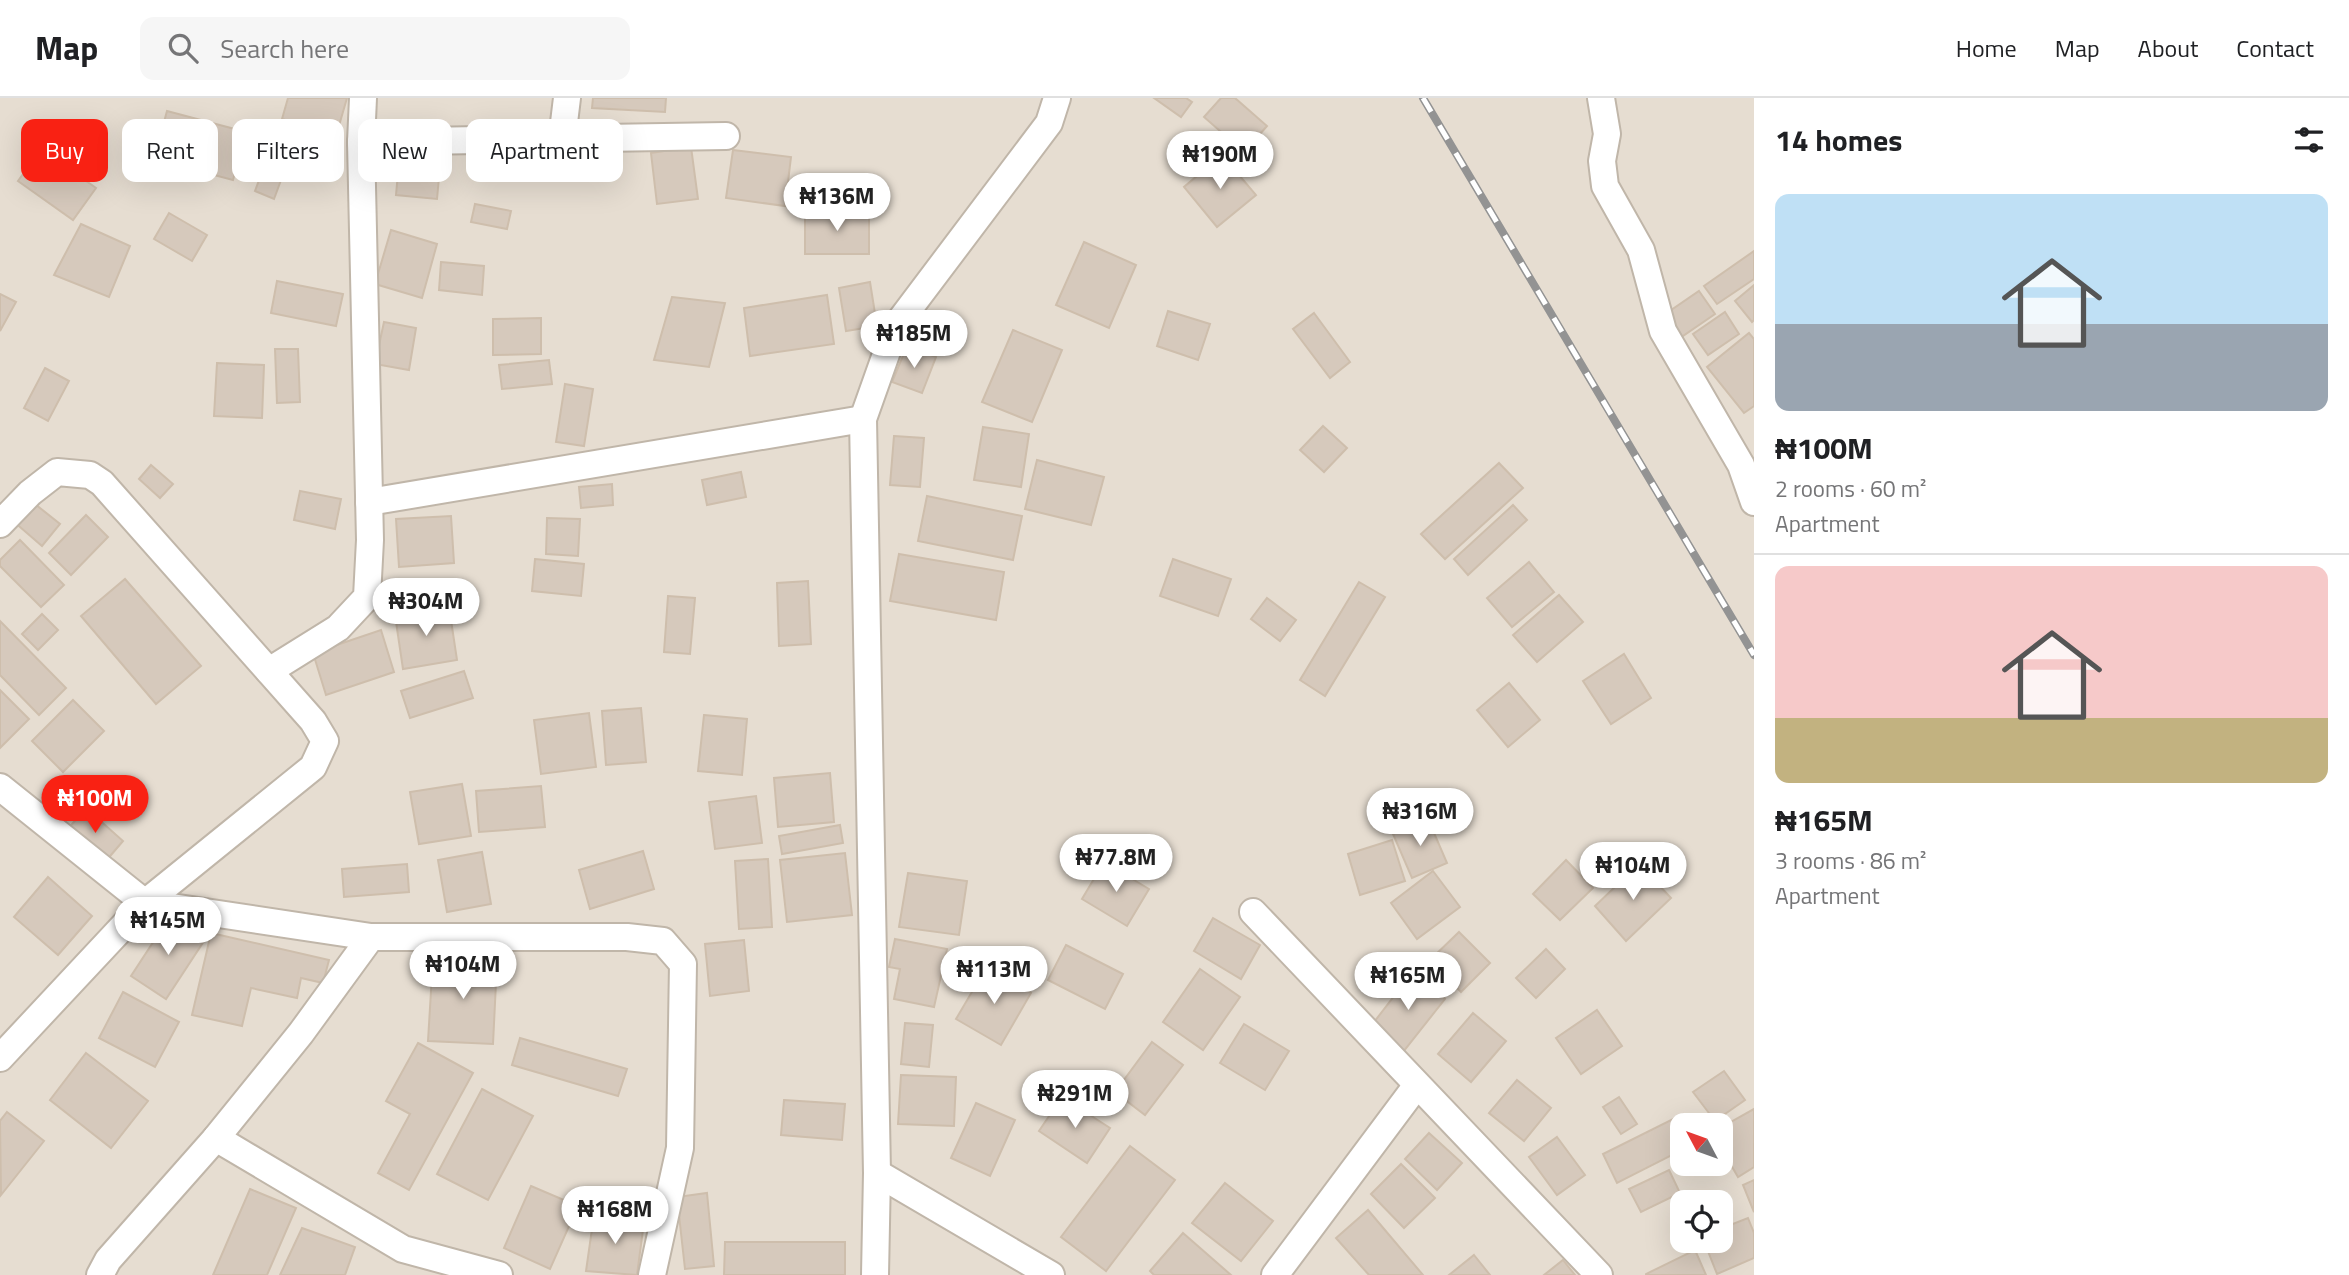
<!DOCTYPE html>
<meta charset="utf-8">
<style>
:root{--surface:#fff;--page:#f6f6f6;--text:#202124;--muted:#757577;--line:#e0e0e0;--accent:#f92113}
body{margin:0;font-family:"Titillium Web",sans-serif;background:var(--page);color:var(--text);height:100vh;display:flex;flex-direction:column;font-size:26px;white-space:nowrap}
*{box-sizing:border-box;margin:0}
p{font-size:23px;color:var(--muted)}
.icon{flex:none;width:38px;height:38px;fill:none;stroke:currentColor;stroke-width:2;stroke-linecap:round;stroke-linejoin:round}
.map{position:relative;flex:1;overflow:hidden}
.details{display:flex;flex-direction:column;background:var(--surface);width:595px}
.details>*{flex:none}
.top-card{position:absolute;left:21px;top:21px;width:665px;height:63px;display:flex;gap:14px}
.needle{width:46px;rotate:311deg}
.tools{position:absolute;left:1670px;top:1015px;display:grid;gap:14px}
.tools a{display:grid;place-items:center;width:63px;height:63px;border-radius:14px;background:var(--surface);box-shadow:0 7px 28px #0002;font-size:35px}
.price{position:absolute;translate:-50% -60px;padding:0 16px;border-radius:24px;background:#fff;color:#222;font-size:23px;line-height:46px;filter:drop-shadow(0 2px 4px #0008)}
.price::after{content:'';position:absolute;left:50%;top:42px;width:21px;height:16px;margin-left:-10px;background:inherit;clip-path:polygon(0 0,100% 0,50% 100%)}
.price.on{background:var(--accent);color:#fff}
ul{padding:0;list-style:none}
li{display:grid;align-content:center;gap:14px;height:371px;padding:0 21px}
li+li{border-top:2px solid var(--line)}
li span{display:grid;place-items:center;height:217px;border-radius:14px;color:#555}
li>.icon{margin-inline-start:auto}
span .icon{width:126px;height:126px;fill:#fffc;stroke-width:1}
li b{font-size:30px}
h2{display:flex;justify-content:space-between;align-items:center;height:84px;padding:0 21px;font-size:30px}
.pill{padding:0 24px;border-radius:14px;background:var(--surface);box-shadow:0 7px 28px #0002;font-size:24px;line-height:63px}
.pill.on{background:var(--accent);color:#fff}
header{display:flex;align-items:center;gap:42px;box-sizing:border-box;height:98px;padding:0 35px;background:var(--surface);border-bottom:2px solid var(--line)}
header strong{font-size:33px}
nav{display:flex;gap:38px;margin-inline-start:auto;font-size:24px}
.search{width:490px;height:63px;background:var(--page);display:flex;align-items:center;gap:18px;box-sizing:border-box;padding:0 24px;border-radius:14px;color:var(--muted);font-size:26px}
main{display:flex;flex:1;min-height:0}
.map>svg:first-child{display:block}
.residential{fill:#e6ddd1;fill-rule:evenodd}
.building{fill:#d6c9bc;stroke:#cebeac;stroke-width:2}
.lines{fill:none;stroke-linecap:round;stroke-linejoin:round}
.minor-casing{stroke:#c0b6a9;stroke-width:30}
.minor{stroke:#fff;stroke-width:26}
.rail-casing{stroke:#939393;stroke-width:8}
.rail{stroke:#fff;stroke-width:5;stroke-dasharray:16;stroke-linecap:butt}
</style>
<header>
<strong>Map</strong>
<div class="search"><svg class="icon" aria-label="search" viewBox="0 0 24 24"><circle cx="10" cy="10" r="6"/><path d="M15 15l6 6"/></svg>Search here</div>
<nav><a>Home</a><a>Map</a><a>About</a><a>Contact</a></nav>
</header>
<main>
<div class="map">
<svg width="1754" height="1177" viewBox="0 0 1754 1177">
<rect width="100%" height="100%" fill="#f2ece3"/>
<!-- residential -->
<path class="residential" d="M0,0H1754V1177H0ZM1682,1027H1720V1066H1682ZM1682,1104H1720V1143H1682Z"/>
<!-- building -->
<g class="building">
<path d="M288,0H347L336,38L282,21Z"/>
<path d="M593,0H666L665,14L592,10Z"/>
<path d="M1154,0H1186L1192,4L1181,19Z"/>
<path d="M1221,0H1235L1267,28L1244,54L1204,19Z"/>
<path d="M167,13L246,34L233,82L154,61Z"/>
<path d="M275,40L294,47L274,101L255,93Z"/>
<path d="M691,49L698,101L657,106L651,55Z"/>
<path d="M41,51L96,90L73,122L18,83Z"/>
<path d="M733,52L791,59L785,108L726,100Z"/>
<path d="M400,53L441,57L437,101L396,97Z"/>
<path d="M1222,57L1256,97L1217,129L1184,89Z"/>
<path d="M475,106L511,113L507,131L471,124Z"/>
<path d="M869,113V156H805V114Z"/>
<path d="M169,115L207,137L192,163L154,141Z"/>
<path d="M81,126L130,148L109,199L54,177Z"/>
<path d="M391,132L437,146L422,200L375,186Z"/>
<path d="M1084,144L1136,167L1109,230L1056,207Z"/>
<path d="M1754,153V181L1717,206L1704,188Z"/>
<path d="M441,164L484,168L482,197L439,192Z"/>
<path d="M277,183L343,196L336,228L271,215Z"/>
<path d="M870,184L877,228L846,233L839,190Z"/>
<path d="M1754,187V222L1752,224L1735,203Z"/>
<path d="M1699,193L1715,216L1677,242L1661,219Z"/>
<path d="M0,196L16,204L0,233Z"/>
<path d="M827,197L834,246L750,258L744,210Z"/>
<path d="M672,199L725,205L709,269L654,262Z"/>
<path d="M1168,213L1210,226L1198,262L1157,248Z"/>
<path d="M1725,214L1739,236L1708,257L1693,236Z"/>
<path d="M1314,215L1350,264L1330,280L1293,231Z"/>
<path d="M541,220V256L493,257V221Z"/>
<path d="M384,224L416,230L409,272L375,266Z"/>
<path d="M1013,232L1062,252L1032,324L982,304Z"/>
<path d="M1749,235L1754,241V308L1744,315L1707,269Z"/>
<path d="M907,248L936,259L922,295L892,284Z"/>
<path d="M275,251H298L300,304L277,305Z"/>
<path d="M549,262L552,286L502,291L499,267Z"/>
<path d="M217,265L264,267L262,320L214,318Z"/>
<path d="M45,270L69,283L48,323L24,310Z"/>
<path d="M565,286L593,291L584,348L556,344Z"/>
<path d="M1323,328L1347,350L1324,374L1300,352Z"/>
<path d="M983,329L1029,336L1021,389L974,382Z"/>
<path d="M894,338L924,340L920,389L890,387Z"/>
<path d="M1037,362L1104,379L1091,427L1025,411Z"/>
<path d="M1499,365L1523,390L1445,461L1421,436Z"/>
<path d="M151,367L173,386L160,400L139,381Z"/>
<path d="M741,374L746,399L707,407L702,382Z"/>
<path d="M612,386L613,407L581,410L579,389Z"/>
<path d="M300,393L341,401L335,431L294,422Z"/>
<path d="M927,398L1022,418L1013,462L918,443Z"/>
<path d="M30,402L60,426L42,448L13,423Z"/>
<path d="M1513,407L1527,422L1468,477L1454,461Z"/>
<path d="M86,417L108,439L71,477L49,455Z"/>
<path d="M451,418L454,465L399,469L396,421Z"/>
<path d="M547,420L580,421L578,458L546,456Z"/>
<path d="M20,442L64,487L41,509L0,468V462Z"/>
<path d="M899,456L1004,474L996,522L890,503Z"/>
<path d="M535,461L584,466L581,498L532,493Z"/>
<path d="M1173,461L1231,481L1218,518L1160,498Z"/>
<path d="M1529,464L1554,494L1512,529L1487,500Z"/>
<path d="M125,481L201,568L156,606L81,518Z"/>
<path d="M808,483L811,546L779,548L777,485Z"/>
<path d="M1359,484L1385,499L1325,598L1300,582Z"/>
<path d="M1559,497L1583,524L1537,564L1513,537Z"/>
<path d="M668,498L695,500L690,556L664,554Z"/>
<path d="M1267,500L1296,522L1280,543L1251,521Z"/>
<path d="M449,509L457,562L403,571L395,517Z"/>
<path d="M42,516L58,532L38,552L22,536Z"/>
<path d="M0,523L66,590L39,617L0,577Z"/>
<path d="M381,532L394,574L326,597L313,555Z"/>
<path d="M1624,556L1651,600L1611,626L1583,583Z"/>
<path d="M464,573L473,600L410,620L401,593Z"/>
<path d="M1509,585L1540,622L1508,649L1477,612Z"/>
<path d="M0,592L29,621L0,650Z"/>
<path d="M73,602L104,633L63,674L32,643Z"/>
<path d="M641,610L646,664L606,667L602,613Z"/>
<path d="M589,615L596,669L541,676L534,622Z"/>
<path d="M704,617L747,621L742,677L698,673Z"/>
<path d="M830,675L834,724L778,729L774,680Z"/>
<path d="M462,686L471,738L419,746L410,694Z"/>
<path d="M541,688L545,729L479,734L476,693Z"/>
<path d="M756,698L762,745L715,751L709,704Z"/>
<path d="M86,710L123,743L105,764L67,732Z"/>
<path d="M1428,721L1447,765L1412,780L1393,736Z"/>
<path d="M840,727L843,745L782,756L779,738Z"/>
<path d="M1392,742L1405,783L1360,797L1348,756Z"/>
<path d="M643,753L654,791L590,811L579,772Z"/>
<path d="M482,754L491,806L447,814L438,762Z"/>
<path d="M845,755L852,817L787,824L780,762Z"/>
<path d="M768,761L772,829L739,831L735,763Z"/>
<path d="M1566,762L1593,790L1560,822L1533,796Z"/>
<path d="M1104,764L1149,791L1127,828L1082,801Z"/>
<path d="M407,766L409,794L344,799L342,771Z"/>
<path d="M1639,766L1671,800L1626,843L1595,808Z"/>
<path d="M1433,773L1460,809L1417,841L1391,805Z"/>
<path d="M908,775L967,783L959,837L899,829Z"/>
<path d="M48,779L92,818L58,857L14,819Z"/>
<path d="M171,817L206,840L166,901L131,878Z"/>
<path d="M1213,820L1260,847L1241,881L1194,853Z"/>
<path d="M1459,834L1490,865L1461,894L1430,862Z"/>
<path d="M211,835L329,862L323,885L301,880L297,900L251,890L242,928L192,917Z"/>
<path d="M895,841L947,851L934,909L894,901L900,871L889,869Z"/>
<path d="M744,842L749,893L710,898L705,846Z"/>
<path d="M1066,847L1123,876L1105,911L1048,882Z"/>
<path d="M1546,851L1565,871L1536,900L1516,880Z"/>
<path d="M433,860L497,864L493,946L428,943Z"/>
<path d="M986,870L1031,895L1001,947L956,921Z"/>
<path d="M1200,871L1240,899L1203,952L1163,924Z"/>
<path d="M1412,875L1445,901L1403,954L1371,928Z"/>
<path d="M123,894L179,924L155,969L99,940Z"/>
<path d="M1597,912L1622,948L1581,976L1556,940Z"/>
<path d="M1473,915L1506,943L1471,984L1438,956Z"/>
<path d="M905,925L933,927L929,969L901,966Z"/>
<path d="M1244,926L1289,953L1265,992L1220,965Z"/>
<path d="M520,940L627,971L618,998L512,967Z"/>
<path d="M1152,944L1183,967L1145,1017L1115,994Z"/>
<path d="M418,945L473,975L409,1092L378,1075L410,1016L386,1003Z"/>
<path d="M86,955L148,1003L111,1050L50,1002Z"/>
<path d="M1724,973L1745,1002L1715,1023L1693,994Z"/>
<path d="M901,977L956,979L954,1028L898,1026Z"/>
<path d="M1517,982L1551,1010L1524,1043L1489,1015Z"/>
<path d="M482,991L533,1018L488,1102L437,1076Z"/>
<path d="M1062,999L1110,1030L1087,1065L1039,1033Z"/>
<path d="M1619,999L1637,1026L1621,1036L1603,1009Z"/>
<path d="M784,1002L845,1006L842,1042L781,1037Z"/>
<path d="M976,1005L1015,1022L990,1078L951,1060Z"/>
<path d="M1754,1011V1069L1738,1079L1720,1048V1030Z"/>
<path d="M7,1014L44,1043L1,1097L0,1023Z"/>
<path d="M1683,1016L1688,1027H1682V1052L1617,1085L1603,1056Z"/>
<path d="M1429,1035L1462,1065L1437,1092L1405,1061Z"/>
<path d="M1557,1039L1585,1077L1557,1097L1529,1059Z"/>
<path d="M1130,1048L1175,1082L1106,1173L1061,1139Z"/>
<path d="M1401,1066L1435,1100L1404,1130L1371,1096Z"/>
<path d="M1669,1072L1680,1095L1641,1114L1629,1091Z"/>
<path d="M1754,1082V1114L1743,1087Z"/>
<path d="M1225,1085L1273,1123L1241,1163L1192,1125Z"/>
<path d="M531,1088L578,1108L550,1171L504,1150Z"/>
<path d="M250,1091L296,1110L267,1177H213Z"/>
<path d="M707,1095L714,1168L685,1171L677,1099Z"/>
<path d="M1368,1112L1423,1177H1369L1336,1140Z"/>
<path d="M594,1117L644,1124L637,1177L586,1173Z"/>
<path d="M1748,1120L1754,1135V1160L1717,1176L1704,1143H1720V1131Z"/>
<path d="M302,1130L355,1149L345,1177H280Z"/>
<path d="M1183,1135L1231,1177H1154L1150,1173Z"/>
<path d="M725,1144H845V1177H724Z"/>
<path d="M1695,1152L1706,1177H1646V1176Z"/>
<path d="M1474,1157L1490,1177H1449Z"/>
<path d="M1563,1162L1575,1177H1544Z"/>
</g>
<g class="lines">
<!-- minor casing -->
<g class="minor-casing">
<g id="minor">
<path d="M1601,0L1607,36L1602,63L1605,88L1641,152L1663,233L1741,367L1754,404"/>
<path d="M562,41L567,0"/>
<path d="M361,44L726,38"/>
<path d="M369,404L863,321"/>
<path d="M0,426L30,395L57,374L90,377L102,385L313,623L325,643L313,669L145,805L0,960"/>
<path d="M269,573L338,530L367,499L370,442L361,44L363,0"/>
<path d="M0,689L145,805L371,839H627L663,843L683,866L680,1050L652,1177"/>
<path d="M1253,814L1599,1177"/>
<path d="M216,1040L403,1151L499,1177"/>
<path d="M877,1075L1051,1177"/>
<path d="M100,1177L108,1162L216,1040L301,935L371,839"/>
<path d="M875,1177L877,1075L863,321L896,228L1049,25L1057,0"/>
<path d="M1275,1177L1417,987"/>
</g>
</g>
<!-- minor -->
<use href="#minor" class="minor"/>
<!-- rail casing -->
<g class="rail-casing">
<path id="rail" d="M1423,0L1754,557"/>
</g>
<!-- rail -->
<use href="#rail" class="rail"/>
</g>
</svg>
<div class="tools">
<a><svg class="needle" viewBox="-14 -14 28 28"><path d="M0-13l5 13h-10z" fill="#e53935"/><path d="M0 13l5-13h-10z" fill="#757577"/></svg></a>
<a><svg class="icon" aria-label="locate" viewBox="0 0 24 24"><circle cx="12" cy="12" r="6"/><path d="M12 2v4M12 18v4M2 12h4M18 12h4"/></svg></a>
</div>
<b class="price" style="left:1220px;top:93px">₦190M</b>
<b class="price" style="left:837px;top:135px">₦136M</b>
<b class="price" style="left:914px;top:272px">₦185M</b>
<b class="price" style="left:426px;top:540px">₦304M</b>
<b class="price on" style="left:95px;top:737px">₦100M</b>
<b class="price" style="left:1420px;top:750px">₦316M</b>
<b class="price" style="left:1116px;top:796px">₦77.8M</b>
<b class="price" style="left:1633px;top:804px">₦104M</b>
<b class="price" style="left:168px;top:859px">₦145M</b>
<b class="price" style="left:463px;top:903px">₦104M</b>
<b class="price" style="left:994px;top:908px">₦113M</b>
<b class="price" style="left:1408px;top:914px">₦165M</b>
<b class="price" style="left:1075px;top:1032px">₦291M</b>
<b class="price" style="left:615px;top:1148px">₦168M</b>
<div class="top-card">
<a class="pill on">Buy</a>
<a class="pill">Rent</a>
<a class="pill">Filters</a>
<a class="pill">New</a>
<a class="pill">Apartment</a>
</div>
</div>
<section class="details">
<h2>14 homes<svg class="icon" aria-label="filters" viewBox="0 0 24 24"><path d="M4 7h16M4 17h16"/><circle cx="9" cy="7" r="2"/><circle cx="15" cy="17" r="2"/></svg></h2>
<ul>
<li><span style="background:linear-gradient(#bfe0f5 60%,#9aa5b1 0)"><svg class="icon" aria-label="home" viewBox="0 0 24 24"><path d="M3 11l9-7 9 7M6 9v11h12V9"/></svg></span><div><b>₦100M</b><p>2 rooms · 60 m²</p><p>Apartment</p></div></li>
<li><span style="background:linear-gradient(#f6c9c9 70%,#c2b280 0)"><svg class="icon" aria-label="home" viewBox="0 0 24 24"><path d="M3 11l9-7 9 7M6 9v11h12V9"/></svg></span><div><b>₦165M</b><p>3 rooms · 86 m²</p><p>Apartment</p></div></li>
</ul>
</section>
</main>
